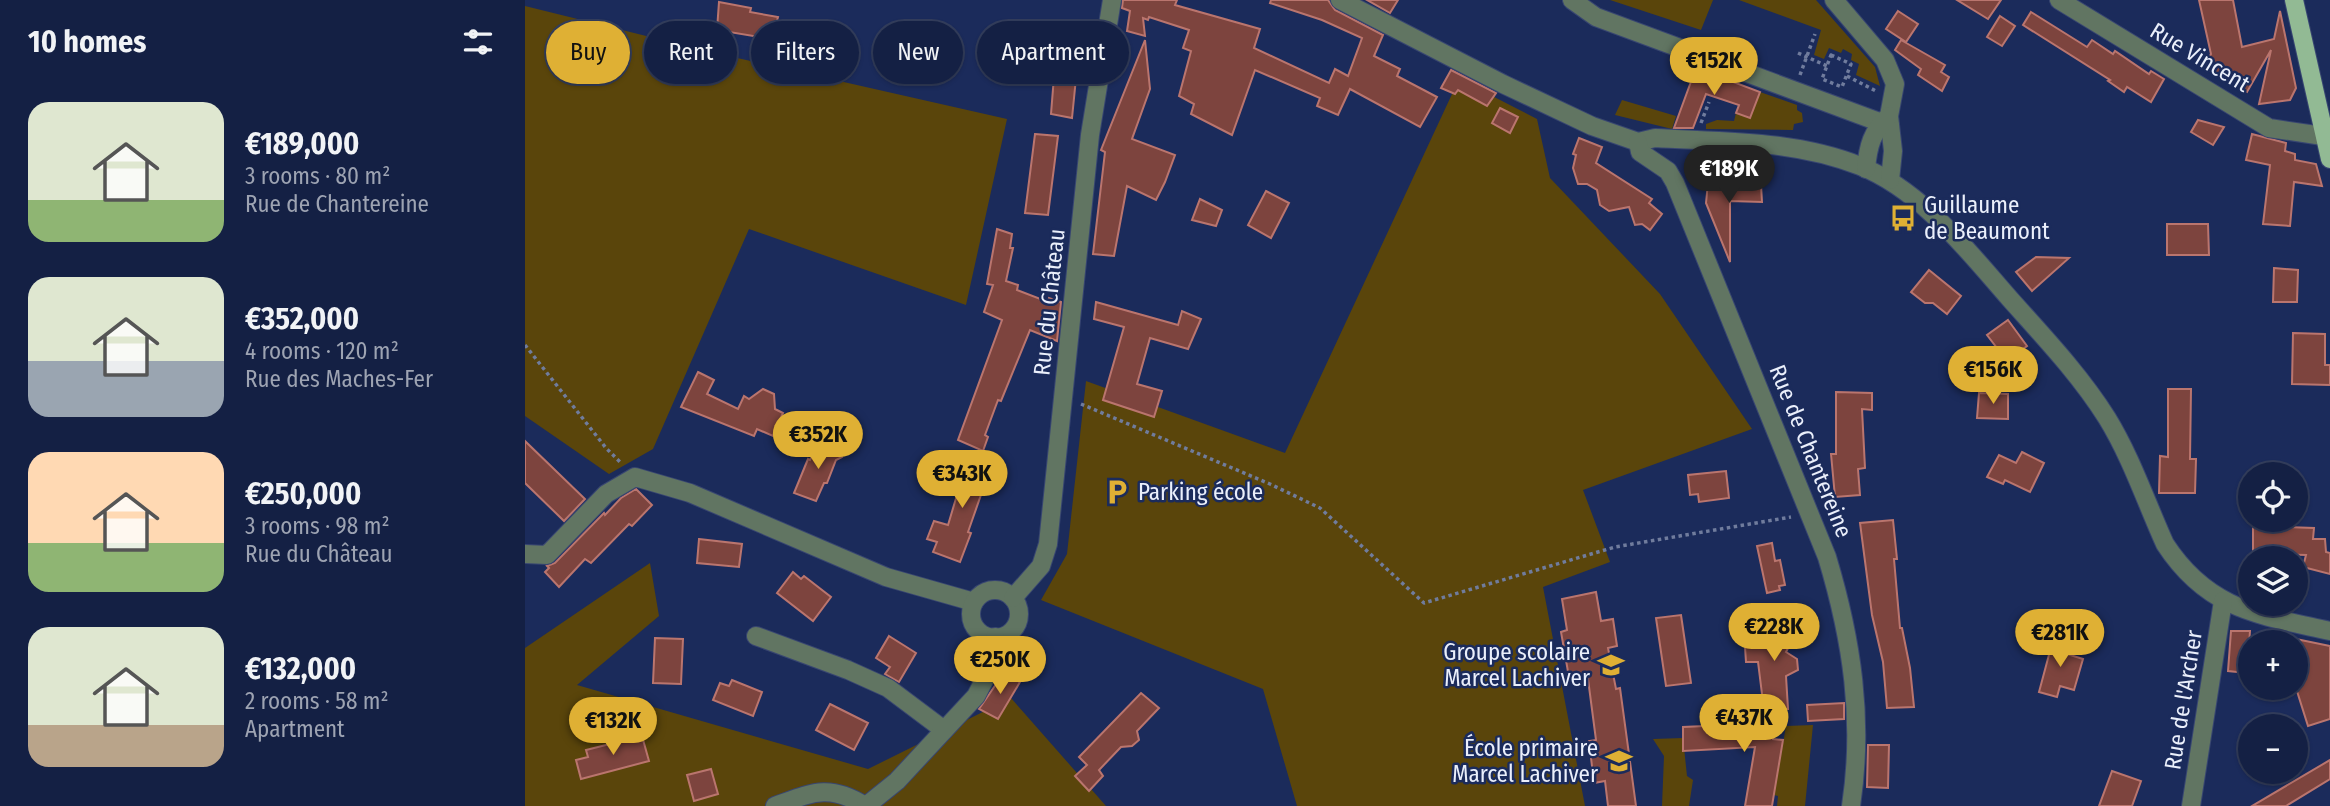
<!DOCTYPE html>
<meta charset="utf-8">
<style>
:root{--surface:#142044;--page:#212d4f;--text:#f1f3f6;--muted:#9da3b2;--line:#333e5d;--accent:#dfb034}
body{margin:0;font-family:"Fira Sans Condensed",sans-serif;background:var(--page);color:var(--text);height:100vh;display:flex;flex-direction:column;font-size:26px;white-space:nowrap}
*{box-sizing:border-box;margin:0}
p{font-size:23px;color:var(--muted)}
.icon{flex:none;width:38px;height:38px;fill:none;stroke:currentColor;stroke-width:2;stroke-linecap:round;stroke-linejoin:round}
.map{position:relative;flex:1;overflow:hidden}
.drawer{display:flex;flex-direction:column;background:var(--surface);width:525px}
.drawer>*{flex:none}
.banner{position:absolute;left:21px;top:21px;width:665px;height:63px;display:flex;gap:14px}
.fabs{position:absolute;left:1713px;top:462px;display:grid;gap:14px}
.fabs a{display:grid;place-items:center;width:70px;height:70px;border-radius:50%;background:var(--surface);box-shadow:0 2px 5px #0004,0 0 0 2px var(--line);font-size:35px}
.price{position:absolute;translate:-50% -60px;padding:0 16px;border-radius:24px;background:var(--accent);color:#111;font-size:23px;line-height:46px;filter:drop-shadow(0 2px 4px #0008)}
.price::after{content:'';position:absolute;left:50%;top:42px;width:21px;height:16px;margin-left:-10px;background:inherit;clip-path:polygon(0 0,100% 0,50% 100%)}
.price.on{background:#222;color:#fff}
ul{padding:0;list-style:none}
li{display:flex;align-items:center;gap:21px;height:175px;padding:0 28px}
li span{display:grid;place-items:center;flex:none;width:196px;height:140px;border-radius:21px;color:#555}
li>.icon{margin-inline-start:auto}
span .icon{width:84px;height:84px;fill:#fffc;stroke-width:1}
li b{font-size:30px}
h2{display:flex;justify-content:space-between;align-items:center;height:84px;padding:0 28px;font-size:30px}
.pill{padding:0 24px;border-radius:32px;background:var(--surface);box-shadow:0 2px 5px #0004,0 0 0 2px var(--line);font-size:24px;line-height:63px}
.pill.on{background:var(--accent);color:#111}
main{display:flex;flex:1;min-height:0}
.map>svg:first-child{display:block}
.green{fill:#5a450b}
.building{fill:#7d443e;stroke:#ba756e;stroke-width:2}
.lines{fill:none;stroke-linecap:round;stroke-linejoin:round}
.minor-casing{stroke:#384671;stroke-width:20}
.major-casing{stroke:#384671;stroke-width:20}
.path{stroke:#707c9d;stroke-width:3.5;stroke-dasharray:3.5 3.5;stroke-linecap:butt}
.minor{stroke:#617562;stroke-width:18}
.major{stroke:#92ba94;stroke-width:18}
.labels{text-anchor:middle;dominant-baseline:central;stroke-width:5;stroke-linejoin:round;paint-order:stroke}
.street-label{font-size:23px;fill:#eaeffb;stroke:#1b2b5b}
.poi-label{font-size:23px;fill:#eaeffb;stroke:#1b2b5b;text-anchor:start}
</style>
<main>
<section class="drawer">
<h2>10 homes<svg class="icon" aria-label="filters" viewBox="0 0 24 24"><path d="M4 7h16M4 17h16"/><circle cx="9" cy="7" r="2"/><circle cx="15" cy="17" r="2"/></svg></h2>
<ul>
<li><span style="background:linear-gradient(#dfe7d0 70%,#8fb573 0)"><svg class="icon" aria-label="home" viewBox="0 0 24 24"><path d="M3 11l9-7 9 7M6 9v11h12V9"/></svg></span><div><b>€189,000</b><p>3 rooms · 80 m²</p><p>Rue de Chantereine</p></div></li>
<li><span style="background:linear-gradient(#dfe7d0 60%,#9aa5b1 0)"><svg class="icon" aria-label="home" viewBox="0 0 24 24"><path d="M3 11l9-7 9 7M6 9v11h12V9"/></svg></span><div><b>€352,000</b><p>4 rooms · 120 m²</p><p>Rue des Maches-Fer</p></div></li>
<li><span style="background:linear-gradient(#ffd9b3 65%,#8fb573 0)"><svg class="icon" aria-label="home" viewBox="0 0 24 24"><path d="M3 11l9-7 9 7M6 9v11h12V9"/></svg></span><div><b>€250,000</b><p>3 rooms · 98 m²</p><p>Rue du Château</p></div></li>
<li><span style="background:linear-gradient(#dfe7d0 70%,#b9a48a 0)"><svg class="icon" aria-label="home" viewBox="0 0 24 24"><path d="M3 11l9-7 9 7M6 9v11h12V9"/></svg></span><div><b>€132,000</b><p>2 rooms · 58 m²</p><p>Apartment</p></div></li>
</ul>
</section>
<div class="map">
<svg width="1805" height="806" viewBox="0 0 1805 806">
<rect width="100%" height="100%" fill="#1b2b5b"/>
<!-- green -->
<g class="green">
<path d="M1085,0H1188L1176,30Z"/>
<path d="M1214,0H1291L1350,67L1355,86L1331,75L1334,64L1326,60L1327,54L1318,49L1316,53L1304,48L1299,59L1289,55L1296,30Z"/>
<path d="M0,6L190,53L482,119L441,305L224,229L128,449L84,474L0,416Z"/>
<path d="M934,79L1012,119L1025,178L1135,294L1227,429L1058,490L1085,562L1018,587L1060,806H772L738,689L516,600L542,554L561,381L760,453Z"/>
<path d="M1235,92L1272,105V110L1277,113L1278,122L1269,124L1268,130L1181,129V124L1192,120L1209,121L1211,113L1225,118Z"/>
<path d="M1097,100L1151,116L1147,129L1090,115Z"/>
<path d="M125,563L134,616L52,685L343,769L486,698L581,806H0V648Z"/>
<path d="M1288,725L1280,806H1252L1253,796L1249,795L1261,726Z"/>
<path d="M1158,738L1162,776L1168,780L1164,806H1137L1139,756L1128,739Z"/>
</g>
<!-- building -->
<g class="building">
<path d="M598,0H652L650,5L735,29L729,48L804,83L810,69L823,76L837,38L797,20L745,3L746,0H803L810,10L858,35L849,56L875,69L872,76L912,97L895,127L825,89L813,115L792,106L795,98L730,70L707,135L666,114L669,104L654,96L666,51L658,48L664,30L624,17L623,20L618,18L620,36L602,31L605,11L597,8Z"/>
<path d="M842,0H873L865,13Z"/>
<path d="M1432,0H1476L1463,19Z"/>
<path d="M1674,0H1708L1717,47L1749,39L1755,11L1771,88L1765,100L1734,104L1746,50L1722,92L1678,67L1686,54Z"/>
<path d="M194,2L226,8L225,12L253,17L247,39L192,30Z"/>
<path d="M1373,11L1393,24L1381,42L1361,29Z"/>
<path d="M1506,12L1562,47L1567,40L1588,54L1590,51L1624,74L1626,71L1639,79L1626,102L1602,87L1599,92L1583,81L1585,80L1498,25Z"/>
<path d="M1475,16L1490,26L1477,46L1462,37Z"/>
<path d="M620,40L625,89L607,139L650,155L640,182L631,200L602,186L589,256L568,254L580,152L576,150Z"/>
<path d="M1376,40L1420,65L1416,72L1424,77L1417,91L1393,75L1396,69L1370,50Z"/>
<path d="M530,64L552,68L547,118L526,114Z"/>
<path d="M1171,68L1235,92L1225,118L1211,113L1214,105L1181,94L1168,128H1149Z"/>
<path d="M926,70L971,93L962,106L933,90L930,94L916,88Z"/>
<path d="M975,108L993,117L985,133L967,123Z"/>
<path d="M1673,120L1699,127L1688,145L1666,132Z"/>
<path d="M510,134L533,136L523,215L500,213Z"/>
<path d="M1727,134L1761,143L1760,151L1770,154V160L1791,164L1797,186L1769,182L1765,226L1738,224L1745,165L1721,160Z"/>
<path d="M1054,138L1077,147L1071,163L1127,199L1124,203L1137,214L1125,230L1117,224L1110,225L1104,207L1084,211L1075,205L1072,190L1062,184H1053L1048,168L1051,155L1048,154Z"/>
<path d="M1183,183L1236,185L1237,202L1205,201V262L1181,203Z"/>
<path d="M741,191L764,203L746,238L723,225Z"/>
<path d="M675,199L697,210L691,226L667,220Z"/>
<path d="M1642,224H1683L1684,255H1642Z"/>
<path d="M472,229L487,234L485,248H488L481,281L493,285L492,290L523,302L524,298L536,302L532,341L505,330L476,401L473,400L460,435L463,437L458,451L433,440L477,320L459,312L468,285L462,284Z"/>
<path d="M1511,257L1544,258L1507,291L1491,272Z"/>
<path d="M1749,268L1773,270L1772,302H1748Z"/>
<path d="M1404,270L1436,296L1422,314L1408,303H1400L1386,292Z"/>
<path d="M571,302L653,325L657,311L676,319L663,349L625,338L612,384L637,391L629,417L578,400L599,327L569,319Z"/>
<path d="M1483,320L1502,346L1482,361L1462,335Z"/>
<path d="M1768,333L1800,334V365H1805V385L1767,384Z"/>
<path d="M173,372L189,380L182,394L213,409L219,396L224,399L238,389L249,394L250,409L258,413L248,436L232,429L229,436L156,407Z"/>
<path d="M1643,389H1666L1665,459H1671L1670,493H1634L1635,456L1643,457Z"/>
<path d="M1311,392L1347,393V410L1337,409L1340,468L1333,469L1335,495L1310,497L1306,454H1311Z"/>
<path d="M1454,393L1483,394V419L1452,418Z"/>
<path d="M0,441L60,499L39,521L0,483Z"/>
<path d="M311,441L317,457L311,460L302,483H299L291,501L269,493L283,459L285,460L290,450Z"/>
<path d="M1497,452L1519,463L1505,492L1480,480L1478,484L1462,477L1474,455L1491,463Z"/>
<path d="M441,458L468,467L466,481L461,494L457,492L443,532L446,533L435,562L408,552L412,542L402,539L409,521L423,525L435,485L429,482Z"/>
<path d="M1201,471L1204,498L1174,502L1173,494L1165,495L1163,475Z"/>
<path d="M111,489L127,505L107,526L104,524L66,563L60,559L34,587L20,572L24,568L22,566L30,563L79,513L80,515L96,498Z"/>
<path d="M1368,520L1372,559H1369L1375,628H1377L1385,668L1389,707L1362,708L1358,662L1347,615L1335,523Z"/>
<path d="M1728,526L1789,528L1788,539H1800L1801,552L1805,553V574L1778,567L1781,555L1728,554Z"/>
<path d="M174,539L217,544L214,567L172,563Z"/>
<path d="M1247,543L1250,561L1255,560L1260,585L1254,586L1255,590L1242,593L1232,546Z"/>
<path d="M268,572L276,579L279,576L306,597L288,621L252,593Z"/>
<path d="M1071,592L1076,621L1088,619L1092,646L1083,648L1091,689L1095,688L1111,806H1083L1080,781L1069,783L1064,741L1071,740L1063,679L1045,683L1036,632L1042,630L1037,599Z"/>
<path d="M1156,615L1166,683L1141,686L1131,618Z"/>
<path d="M1263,622L1269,626L1270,635L1261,652L1272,659L1273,670L1261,676L1263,709L1239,710L1233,662H1221L1220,647L1231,646L1230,633L1242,632V623Z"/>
<path d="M1706,631H1725L1722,673L1703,671Z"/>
<path d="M364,636L391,653L374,682L360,674L365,667L351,658Z"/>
<path d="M1529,636L1546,641L1542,654L1558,659L1549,690L1535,686L1532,697L1514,692Z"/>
<path d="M130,638L158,639L156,684L128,683Z"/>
<path d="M1771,639L1805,646V719L1783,726L1771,688Z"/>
<path d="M478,674L495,682L473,719L454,709Z"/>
<path d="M207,680L237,692L228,716L188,700L195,683L204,686Z"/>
<path d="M616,693L634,708L612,731L614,740L607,746L596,747L574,770L578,776L564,791L550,776L562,765L554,757Z"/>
<path d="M1319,703V719L1283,721L1282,705Z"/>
<path d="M305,704L343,723L329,750L291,730Z"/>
<path d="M1248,723V739L1258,740L1247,806H1220L1230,747L1158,751V727Z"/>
<path d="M117,736L124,761L56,779L51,760L63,757L61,750Z"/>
<path d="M1343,745H1364L1363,788L1342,787Z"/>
<path d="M1805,760V779L1761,806H1727Z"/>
<path d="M186,769L193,794L169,801L162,775Z"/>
<path d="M1587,771L1616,781L1607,806H1574Z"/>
</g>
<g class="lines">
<!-- minor casing -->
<g class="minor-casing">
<g id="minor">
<path d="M815,0L978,84L1067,126L1113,142L1130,138C1199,142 1270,140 1335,166C1396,190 1442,250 1485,299C1519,337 1555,375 1582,418C1606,457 1621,502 1640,544C1683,610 1734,615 1805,631"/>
<path d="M1047,0L1071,17L1365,126"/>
<path d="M1309,0L1360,60L1370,84L1364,116L1368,151L1365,180"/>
<path d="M1534,0L1744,128L1798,136"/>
<path d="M1113,142L1115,152L1143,171L1150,183L1302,557C1327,640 1339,720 1326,806"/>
<path d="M1341,169C1343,146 1347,131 1364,116"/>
<path d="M0,554L22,555L81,494L110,477L165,493L361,577L449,602"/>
<circle cx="470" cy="614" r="24"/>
<path d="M488,598L516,566L523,544L565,135L587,0"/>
<path d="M231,636L323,670L363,688L419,730"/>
<path d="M250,806C286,793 304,783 340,806"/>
<path d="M341,806L372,781L451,696L466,667L470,637"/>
<path d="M1666,806L1698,601"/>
</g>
</g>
<!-- major casing -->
<g class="major-casing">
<path id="major" d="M1769,0L1805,159"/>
</g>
<!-- path -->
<g class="path">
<path d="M1273,53L1302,66"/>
<path d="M1306,55L1326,64L1317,87L1297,79Z"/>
<path d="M1275,75L1290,34"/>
<path d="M1322,76L1351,91"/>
<path d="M1176,123L1184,102"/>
<path d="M0,345L81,448L96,463"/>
<path d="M556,404L745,484L795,508L899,603L1090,547L1266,517"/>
</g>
<!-- minor -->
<use href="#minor" class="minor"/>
<!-- major -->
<use href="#major" class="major"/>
</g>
<!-- icons -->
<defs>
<g id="bus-bare" transform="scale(2.1)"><path d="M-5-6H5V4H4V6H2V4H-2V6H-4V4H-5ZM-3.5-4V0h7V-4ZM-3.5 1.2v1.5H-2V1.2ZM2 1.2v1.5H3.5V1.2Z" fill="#dfb034" stroke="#1b2b5b" stroke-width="2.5" paint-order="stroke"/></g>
<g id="parking-bare" transform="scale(2.1)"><path d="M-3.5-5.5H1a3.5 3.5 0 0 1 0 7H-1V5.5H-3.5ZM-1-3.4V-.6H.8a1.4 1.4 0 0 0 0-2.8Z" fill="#dfb034" stroke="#1b2b5b" stroke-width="2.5" paint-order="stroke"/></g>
<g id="school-bare" transform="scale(2.1)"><path d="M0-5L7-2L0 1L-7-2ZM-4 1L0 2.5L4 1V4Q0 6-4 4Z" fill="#dfb034" stroke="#1b2b5b" stroke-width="2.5" paint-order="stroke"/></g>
</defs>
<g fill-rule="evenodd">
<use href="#bus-bare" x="1378" y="218"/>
<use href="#parking-bare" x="592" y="492"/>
<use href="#school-bare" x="1086" y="665"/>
<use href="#school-bare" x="1094" y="761"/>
</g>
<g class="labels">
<!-- street labels -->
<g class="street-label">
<text transform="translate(1675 57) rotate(31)">Rue Vincent</text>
<text transform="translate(524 302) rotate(-84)">Rue du Château</text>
<text transform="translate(1286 451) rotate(68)">Rue de Chantereine</text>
<text transform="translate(1658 700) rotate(-81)">Rue de l'Archer</text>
</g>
<!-- poi labels -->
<g class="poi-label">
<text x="1399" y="205">Guillaume<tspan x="1399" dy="26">de Beaumont</tspan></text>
<text x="613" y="492">Parking école</text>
<text x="1065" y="652" text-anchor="end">Groupe scolaire<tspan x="1065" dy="26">Marcel Lachiver</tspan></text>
<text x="1073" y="748" text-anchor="end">École primaire<tspan x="1073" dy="26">Marcel Lachiver</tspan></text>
</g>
</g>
</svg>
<div class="fabs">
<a><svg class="icon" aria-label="locate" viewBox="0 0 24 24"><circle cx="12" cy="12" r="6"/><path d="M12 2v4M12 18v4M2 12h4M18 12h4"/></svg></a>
<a><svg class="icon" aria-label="layers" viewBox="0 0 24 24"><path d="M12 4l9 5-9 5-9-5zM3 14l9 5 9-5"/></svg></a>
<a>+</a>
<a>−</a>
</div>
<b class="price" style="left:1189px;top:97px">€152K</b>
<b class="price on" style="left:1204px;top:205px">€189K</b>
<b class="price" style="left:1468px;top:406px">€156K</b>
<b class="price" style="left:293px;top:471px">€352K</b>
<b class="price" style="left:437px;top:510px">€343K</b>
<b class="price" style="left:1249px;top:663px">€228K</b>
<b class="price" style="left:1535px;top:669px">€281K</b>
<b class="price" style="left:475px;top:696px">€250K</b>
<b class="price" style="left:1219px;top:754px">€437K</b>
<b class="price" style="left:88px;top:757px">€132K</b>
<div class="banner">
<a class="pill on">Buy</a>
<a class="pill">Rent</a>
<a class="pill">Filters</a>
<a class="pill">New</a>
<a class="pill">Apartment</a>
</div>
</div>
</main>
